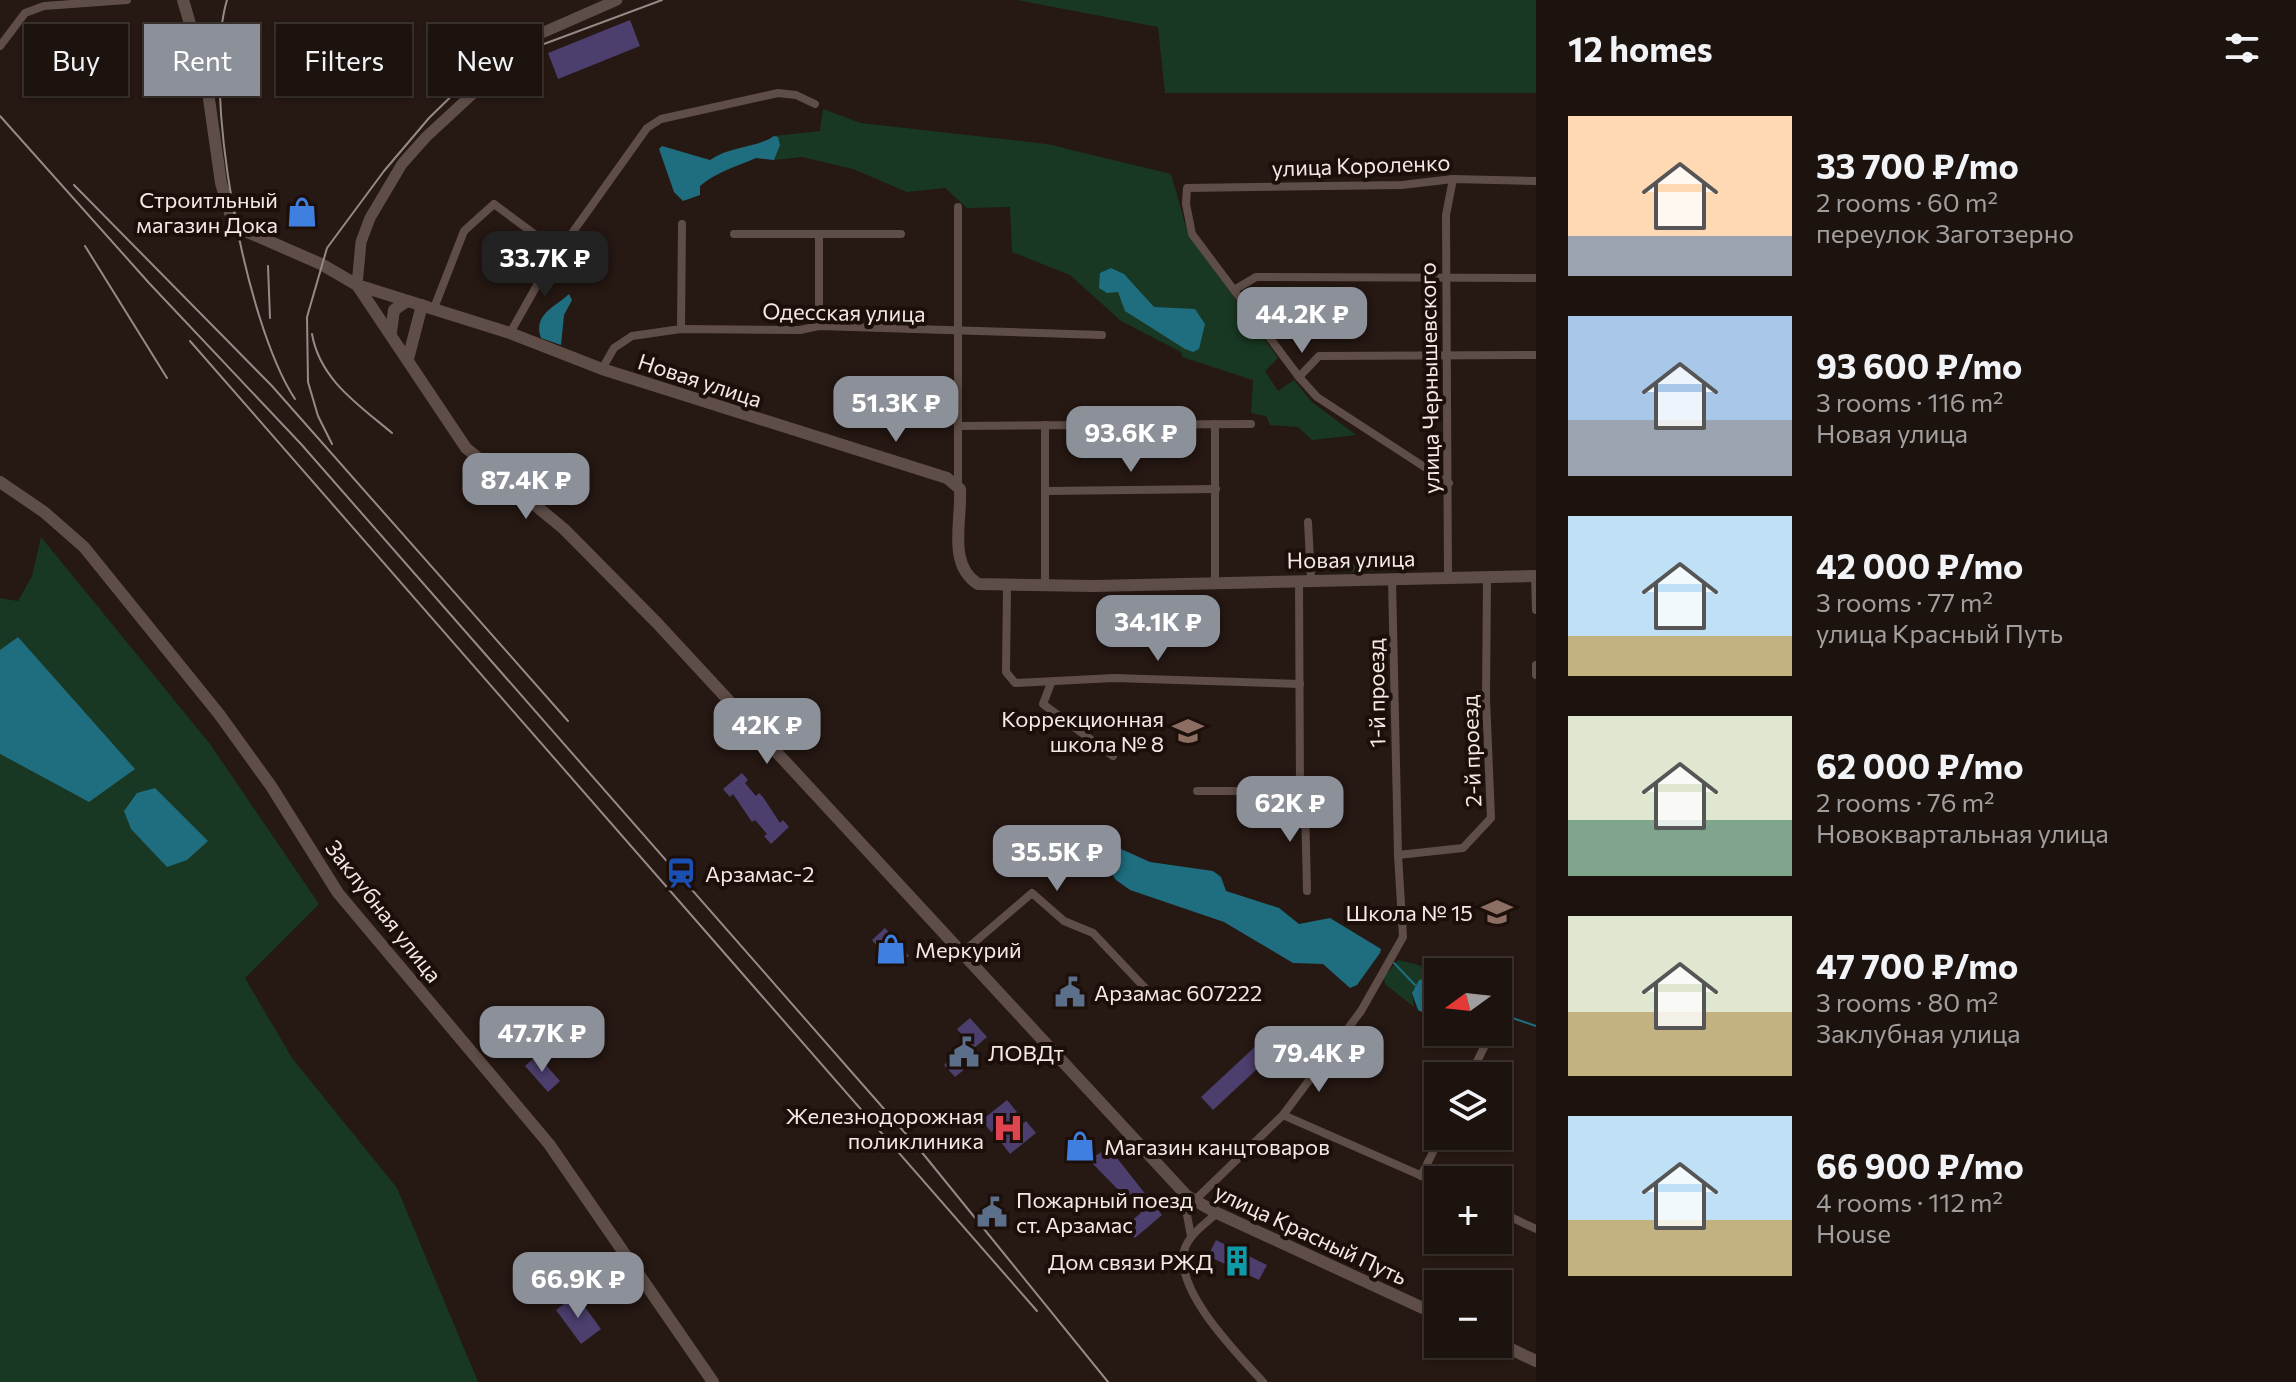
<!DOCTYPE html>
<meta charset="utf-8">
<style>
:root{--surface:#1c120e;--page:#251b17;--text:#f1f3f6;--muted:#a09e9e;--line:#3a322e;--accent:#8c9099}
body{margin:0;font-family:Commissioner,sans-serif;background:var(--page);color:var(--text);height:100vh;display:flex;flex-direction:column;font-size:30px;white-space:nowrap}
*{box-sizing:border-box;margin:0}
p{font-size:26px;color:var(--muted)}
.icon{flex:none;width:44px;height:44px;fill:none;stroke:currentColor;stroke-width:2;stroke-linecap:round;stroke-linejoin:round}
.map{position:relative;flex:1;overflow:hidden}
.details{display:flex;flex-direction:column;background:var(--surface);width:760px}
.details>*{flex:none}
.guide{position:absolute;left:24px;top:24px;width:760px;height:72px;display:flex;gap:16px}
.needle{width:52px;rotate:255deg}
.buttons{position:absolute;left:1424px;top:958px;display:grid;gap:16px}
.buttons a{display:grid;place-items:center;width:88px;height:88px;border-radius:0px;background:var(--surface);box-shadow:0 2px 6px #0004,0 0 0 2px var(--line);font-size:40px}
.price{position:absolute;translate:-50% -68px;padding:0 18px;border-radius:16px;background:var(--accent);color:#fff;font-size:26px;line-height:52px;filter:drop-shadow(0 2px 4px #0008)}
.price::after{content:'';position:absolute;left:50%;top:48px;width:24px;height:18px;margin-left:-12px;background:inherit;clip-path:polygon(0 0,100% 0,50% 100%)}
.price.current{background:#222;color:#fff}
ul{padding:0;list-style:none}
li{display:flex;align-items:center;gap:24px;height:200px;padding:0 32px}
li span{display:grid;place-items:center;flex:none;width:224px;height:160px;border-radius:0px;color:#555}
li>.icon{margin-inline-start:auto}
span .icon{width:96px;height:96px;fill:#fffc;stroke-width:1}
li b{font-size:34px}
h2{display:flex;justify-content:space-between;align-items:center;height:96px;padding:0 32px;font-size:34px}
.tag{padding:0 28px;border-radius:0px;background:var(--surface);box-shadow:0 2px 6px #0004,0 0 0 2px var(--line);font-size:28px;line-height:72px}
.tag.current{background:var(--accent);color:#fff}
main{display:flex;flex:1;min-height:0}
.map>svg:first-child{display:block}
.green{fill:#193823}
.water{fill:#1e6e80}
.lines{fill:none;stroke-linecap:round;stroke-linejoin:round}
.stream{stroke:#1e6e80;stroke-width:2}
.building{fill:#4c3e6d}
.minor{stroke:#5f4e48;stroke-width:8}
.tertiary{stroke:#5f4e48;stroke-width:11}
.secondary{stroke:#5f4e48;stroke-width:12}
.rail{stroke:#968a86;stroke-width:2}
.labels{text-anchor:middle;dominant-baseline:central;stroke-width:8;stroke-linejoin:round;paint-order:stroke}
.street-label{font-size:22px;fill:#f3e9e5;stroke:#1c0f0a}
.poi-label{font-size:22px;fill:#f3e9e5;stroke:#1c0f0a;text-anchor:start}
</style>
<main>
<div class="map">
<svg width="1536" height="1382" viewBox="0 0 1536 1382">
<rect width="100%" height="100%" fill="#261813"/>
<!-- green -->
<g class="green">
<path d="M1017,0H1536V93H1165L1158,27Z"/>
<path d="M823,109L861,123L1047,144L1171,174L1188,234L1278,358L1265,371L1278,391L1294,380L1312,402L1356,435L1312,440L1298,427L1270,425L1266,416L1251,413L1253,380L1182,357L1181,352L1121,321L1070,275L1012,252L1010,207L967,208L945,188L907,192L853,169L802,157L774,160L780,144L774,136L820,131Z"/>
<path d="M41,537L210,744L319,904L245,978L292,1058L397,1188L478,1382H0V754L89,802L57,685L18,637L0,650V598L18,601L32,576Z"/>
<path d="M1392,556L1405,571L1315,572L1316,558Z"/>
<path d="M1398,960L1426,967L1435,974L1424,977L1412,993L1414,1007L1385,984L1384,977Z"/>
</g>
<!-- water -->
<g class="water">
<path d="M774,136L778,137L780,145L774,160L756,158C736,167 718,171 700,186V195L683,201L674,192L659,149L662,146L710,160C730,146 757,148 774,136Z"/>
<path d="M1111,268L1124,274L1154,307L1195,309L1205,324L1199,349L1193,352L1185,349L1125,311L1118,292L1107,293L1099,288L1100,273Z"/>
<path d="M569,294L572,300L564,315L561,345L541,338C533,314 554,308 569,294Z"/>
<path d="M18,637L135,769L89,802L0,754V650Z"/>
<path d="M155,788L208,841L187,860L167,867L131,829L124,811L137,793Z"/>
<path d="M1056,831L1090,835L1150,862L1213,871L1221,877L1226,891L1279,908L1299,924L1330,918L1381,949L1380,953L1357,985L1350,988L1323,964L1293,963L1224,922L1130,890L1116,880L1106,866L1095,863L1074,843H1059L1049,837Z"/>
<path d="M1438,975V1017L1434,1019L1418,1010L1412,993L1419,980Z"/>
</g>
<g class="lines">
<!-- stream -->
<g class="stream">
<path d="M1394,963L1415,985"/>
<path d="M1498,1013L1536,1026"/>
</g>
</g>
<!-- building -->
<g class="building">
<path d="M630,20L640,46L558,79L548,53Z"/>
<path d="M742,773L748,780L745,783L756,796L759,793L763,797L780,823L783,820L789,827L771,844L764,836L767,834L755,820L752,822L733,794L730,797L723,789Z"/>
<path d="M885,928L909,956L895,967L872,940Z"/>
<path d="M970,1018L987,1037L959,1061L966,1068L955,1077L944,1065L969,1044L957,1029Z"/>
<path d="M1258,1044L1270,1057L1213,1110L1201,1097Z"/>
<path d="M537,1055L560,1081L548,1092L525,1066Z"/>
<path d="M1007,1100L1017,1112L1009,1119L1017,1129L1026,1121L1036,1133L1010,1154L1001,1142L1007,1138L998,1127L991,1132L982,1120Z"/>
<path d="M1109,1148L1162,1215L1135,1238L1125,1226L1141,1213L1092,1163L1097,1158L1095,1156Z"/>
<path d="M1216,1240L1267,1265L1259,1280L1208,1256Z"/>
<path d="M576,1295L601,1329L581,1344L556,1310Z"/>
</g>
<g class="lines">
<!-- minor -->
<g class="minor">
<path d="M0,46L25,13L44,6L127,0"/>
<path d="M958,207V486"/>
<path d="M734,234H901"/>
<path d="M1234,290L1256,277L1536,278"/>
<path d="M434,308L464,231L494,204L560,253"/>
<path d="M819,326V235"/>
<path d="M681,329L682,224"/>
<path d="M510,333L545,271L647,128L661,119L778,93L796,95L815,104"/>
<path d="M602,369L614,348L632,336L681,329L800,330L819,326L1102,335"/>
<path d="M1299,377L1319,356L1536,355"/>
<path d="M959,426L1251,424"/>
<path d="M1449,483L1317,397L1299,377L1192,234L1186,204L1187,188L1402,185L1453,179L1536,181"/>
<path d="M1047,491L1216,489"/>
<path d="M1308,522L1311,580"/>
<path d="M1535,576L1536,610"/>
<path d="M1448,577L1446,215L1453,179"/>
<path d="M1215,582V424"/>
<path d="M1045,586V425"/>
<path d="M1007,587L1006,672L1015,683L1114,678L1300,684"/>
<path d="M1536,665V675"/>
<path d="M1051,683L1043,704L1113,756"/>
<path d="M1197,791H1300L1299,581"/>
<path d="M1300,791L1305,806L1307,891"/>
<path d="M1398,855L1463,848L1491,818L1486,699L1487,577"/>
<path d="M963,952L1032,893L1064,921L1093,933L1146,989"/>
<path d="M1470,1076L1489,1037"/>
<path d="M1283,1115L1438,1183"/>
<path d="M1421,1176L1441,1136"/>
<path d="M1183,1194L1191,1236"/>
<path d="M1194,1201L1283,1115L1361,1011L1403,937L1398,855L1392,579"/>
<path d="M1498,1211L1536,1229"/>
<path d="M1217,1213C1205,1224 1188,1235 1184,1251C1175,1292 1238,1354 1263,1382"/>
</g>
<!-- tertiary -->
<path class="tertiary" d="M357,285L361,242L370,218L402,164L426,137L492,76L510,47L617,0"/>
<!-- secondary -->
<g class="secondary">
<path d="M183,0L206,78L221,183L234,226L321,264L357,285L466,448L564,529L657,623L1187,1196L1217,1213L1438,1315"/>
<path d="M357,285L510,333L602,369L947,478L960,489C962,521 947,564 978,584L1094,586L1536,576"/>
<path d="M391,332L394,310L407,301"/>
<path d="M408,359L422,305"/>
<path d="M0,482L44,512L84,547L219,714L271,786L338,893L549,1144L713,1382"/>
<path d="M1498,1343L1536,1361"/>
</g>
<!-- rail -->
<g class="rail">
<path d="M227,0C201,87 245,324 295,399"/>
<path d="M0,116L149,283L301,444L920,1150L1108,1382"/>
<path d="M74,185L272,386L568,721"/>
<path d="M85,246L167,378"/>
<path d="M268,266L270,318"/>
<path d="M312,334C320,380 359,405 392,433"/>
<path d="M190,341L1037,1311"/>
<path d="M332,444L318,416L308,382L307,317L327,248L384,171L429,118L471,77L501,60L662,0"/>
</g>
</g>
<!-- icons -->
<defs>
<g id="shop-bare" transform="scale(2.4)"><path d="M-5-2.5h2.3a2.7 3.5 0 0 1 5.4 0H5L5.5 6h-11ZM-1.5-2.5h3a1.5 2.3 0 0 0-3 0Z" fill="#3f7fe0" stroke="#1c0f0a" stroke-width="2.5" paint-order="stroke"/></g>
<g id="school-bare" transform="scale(2.4)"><path d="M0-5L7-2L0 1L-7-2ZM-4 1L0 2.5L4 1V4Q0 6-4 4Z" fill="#8d6e63" stroke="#1c0f0a" stroke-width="2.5" paint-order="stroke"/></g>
<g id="station-bare" transform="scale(2.4)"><path d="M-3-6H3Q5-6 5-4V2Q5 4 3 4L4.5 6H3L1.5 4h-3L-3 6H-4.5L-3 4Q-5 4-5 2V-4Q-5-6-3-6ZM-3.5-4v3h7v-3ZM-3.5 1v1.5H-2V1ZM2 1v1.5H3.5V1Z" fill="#1a4fb4" stroke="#1c0f0a" stroke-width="2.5" paint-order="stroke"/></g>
<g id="civic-bare" transform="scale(2.4)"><path d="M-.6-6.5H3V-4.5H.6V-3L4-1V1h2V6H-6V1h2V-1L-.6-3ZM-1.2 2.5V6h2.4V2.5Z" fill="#5c6f8a" stroke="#1c0f0a" stroke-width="2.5" paint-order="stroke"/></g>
<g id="hospital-bare" transform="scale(2.4)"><path d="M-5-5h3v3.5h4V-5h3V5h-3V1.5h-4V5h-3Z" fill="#e0444e" stroke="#1c0f0a" stroke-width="2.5" paint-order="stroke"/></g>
<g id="building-bare" transform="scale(2.4)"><path d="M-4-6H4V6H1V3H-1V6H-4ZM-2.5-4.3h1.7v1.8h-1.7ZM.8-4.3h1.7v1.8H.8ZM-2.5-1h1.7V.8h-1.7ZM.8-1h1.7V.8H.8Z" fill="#0f9aa8" stroke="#1c0f0a" stroke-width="2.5" paint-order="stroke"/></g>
</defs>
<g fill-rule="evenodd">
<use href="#shop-bare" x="302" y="212"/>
<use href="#school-bare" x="1188" y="731"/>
<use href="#station-bare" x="681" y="873"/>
<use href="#school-bare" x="1497" y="912"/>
<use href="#shop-bare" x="891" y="949"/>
<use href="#civic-bare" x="1070" y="992"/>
<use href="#civic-bare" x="964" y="1052"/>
<use href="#hospital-bare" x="1008" y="1128"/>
<use href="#shop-bare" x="1080" y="1146"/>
<use href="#civic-bare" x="992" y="1212"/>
<use href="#building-bare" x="1237" y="1261"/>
</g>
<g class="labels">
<!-- street labels -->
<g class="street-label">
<text transform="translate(1361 165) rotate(-2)">улица Короленко</text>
<text transform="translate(844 312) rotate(1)">Одесская улица</text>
<text transform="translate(1429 378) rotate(-91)">улица Чернышевского</text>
<text transform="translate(700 380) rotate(18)">Новая улица</text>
<text transform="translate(1351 559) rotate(-1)">Новая улица</text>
<text transform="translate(1376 693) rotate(-91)">1-й проезд</text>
<text transform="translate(1471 751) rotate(-92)">2-й проезд</text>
<text transform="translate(384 911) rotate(52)">Заклубная улица</text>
<text transform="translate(1311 1234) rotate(25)">улица Красный Путь</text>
</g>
<!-- poi labels -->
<g class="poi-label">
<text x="278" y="199" text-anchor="end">Строитльный<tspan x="278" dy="25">магазин Дока</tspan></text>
<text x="1164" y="718" text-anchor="end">Коррекционная<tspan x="1164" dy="25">школа № 8</tspan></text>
<text x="705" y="873">Арзамас-2</text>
<text x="1473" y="912" text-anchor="end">Школа № 15</text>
<text x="915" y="949">Меркурий</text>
<text x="1094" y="992">Арзамас 607222</text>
<text x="988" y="1052">ЛОВДт</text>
<text x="984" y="1115" text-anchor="end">Железнодорожная<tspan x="984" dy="25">поликлиника</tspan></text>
<text x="1104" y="1146">Магазин канцтоваров</text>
<text x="1016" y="1199">Пожарный поезд<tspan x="1016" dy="25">ст. Арзамас</tspan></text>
<text x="1213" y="1261" text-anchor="end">Дом связи РЖД</text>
</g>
</g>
</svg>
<div class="buttons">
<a><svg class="needle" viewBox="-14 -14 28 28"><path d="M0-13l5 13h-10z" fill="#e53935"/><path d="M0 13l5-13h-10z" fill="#a09e9e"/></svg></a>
<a><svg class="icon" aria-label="layers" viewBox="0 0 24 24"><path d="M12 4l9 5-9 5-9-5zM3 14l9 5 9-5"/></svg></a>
<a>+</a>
<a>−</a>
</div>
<b class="price current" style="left:545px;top:299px">33.7K ₽</b>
<b class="price" style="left:1302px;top:355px">44.2K ₽</b>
<b class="price" style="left:896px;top:444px">51.3K ₽</b>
<b class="price" style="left:1131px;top:474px">93.6K ₽</b>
<b class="price" style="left:526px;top:521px">87.4K ₽</b>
<b class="price" style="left:1158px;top:663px">34.1K ₽</b>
<b class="price" style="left:767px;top:766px">42K ₽</b>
<b class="price" style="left:1290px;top:844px">62K ₽</b>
<b class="price" style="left:1057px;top:893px">35.5K ₽</b>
<b class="price" style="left:542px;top:1074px">47.7K ₽</b>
<b class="price" style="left:1319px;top:1094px">79.4K ₽</b>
<b class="price" style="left:578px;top:1320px">66.9K ₽</b>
<div class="guide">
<a class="tag">Buy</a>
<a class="tag current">Rent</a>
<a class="tag">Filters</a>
<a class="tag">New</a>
</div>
</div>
<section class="details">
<h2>12 homes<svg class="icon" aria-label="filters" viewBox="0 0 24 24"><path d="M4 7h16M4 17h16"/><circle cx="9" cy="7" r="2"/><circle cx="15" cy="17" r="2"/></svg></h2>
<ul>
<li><span style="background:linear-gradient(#ffd9b3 75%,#9aa5b1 0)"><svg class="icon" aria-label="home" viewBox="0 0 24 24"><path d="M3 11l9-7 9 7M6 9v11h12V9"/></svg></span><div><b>33 700 ₽/mo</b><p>2 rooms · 60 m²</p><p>переулок Заготзерно</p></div></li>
<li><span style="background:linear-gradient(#a9c7e8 65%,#9aa5b1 0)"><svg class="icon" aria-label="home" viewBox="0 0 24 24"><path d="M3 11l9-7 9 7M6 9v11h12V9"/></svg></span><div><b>93 600 ₽/mo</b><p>3 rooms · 116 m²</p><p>Новая улица</p></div></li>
<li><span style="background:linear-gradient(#bfe0f5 75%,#c2b280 0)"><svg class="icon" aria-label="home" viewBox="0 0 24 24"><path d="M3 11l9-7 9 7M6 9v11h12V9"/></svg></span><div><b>42 000 ₽/mo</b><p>3 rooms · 77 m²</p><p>улица Красный Путь</p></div></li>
<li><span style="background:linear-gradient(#dfe7d0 65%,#7fa58c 0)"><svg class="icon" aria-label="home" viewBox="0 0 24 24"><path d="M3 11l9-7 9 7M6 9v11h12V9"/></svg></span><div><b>62 000 ₽/mo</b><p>2 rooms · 76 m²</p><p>Новоквартальная улица</p></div></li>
<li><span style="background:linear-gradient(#dfe7d0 60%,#c2b280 0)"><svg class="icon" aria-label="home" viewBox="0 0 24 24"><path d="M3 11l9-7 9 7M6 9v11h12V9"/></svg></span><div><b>47 700 ₽/mo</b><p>3 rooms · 80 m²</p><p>Заклубная улица</p></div></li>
<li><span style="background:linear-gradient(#bfe0f5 65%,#c2b280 0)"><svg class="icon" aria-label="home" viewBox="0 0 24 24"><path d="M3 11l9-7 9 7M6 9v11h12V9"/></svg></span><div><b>66 900 ₽/mo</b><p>4 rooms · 112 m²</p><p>House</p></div></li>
</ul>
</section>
</main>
